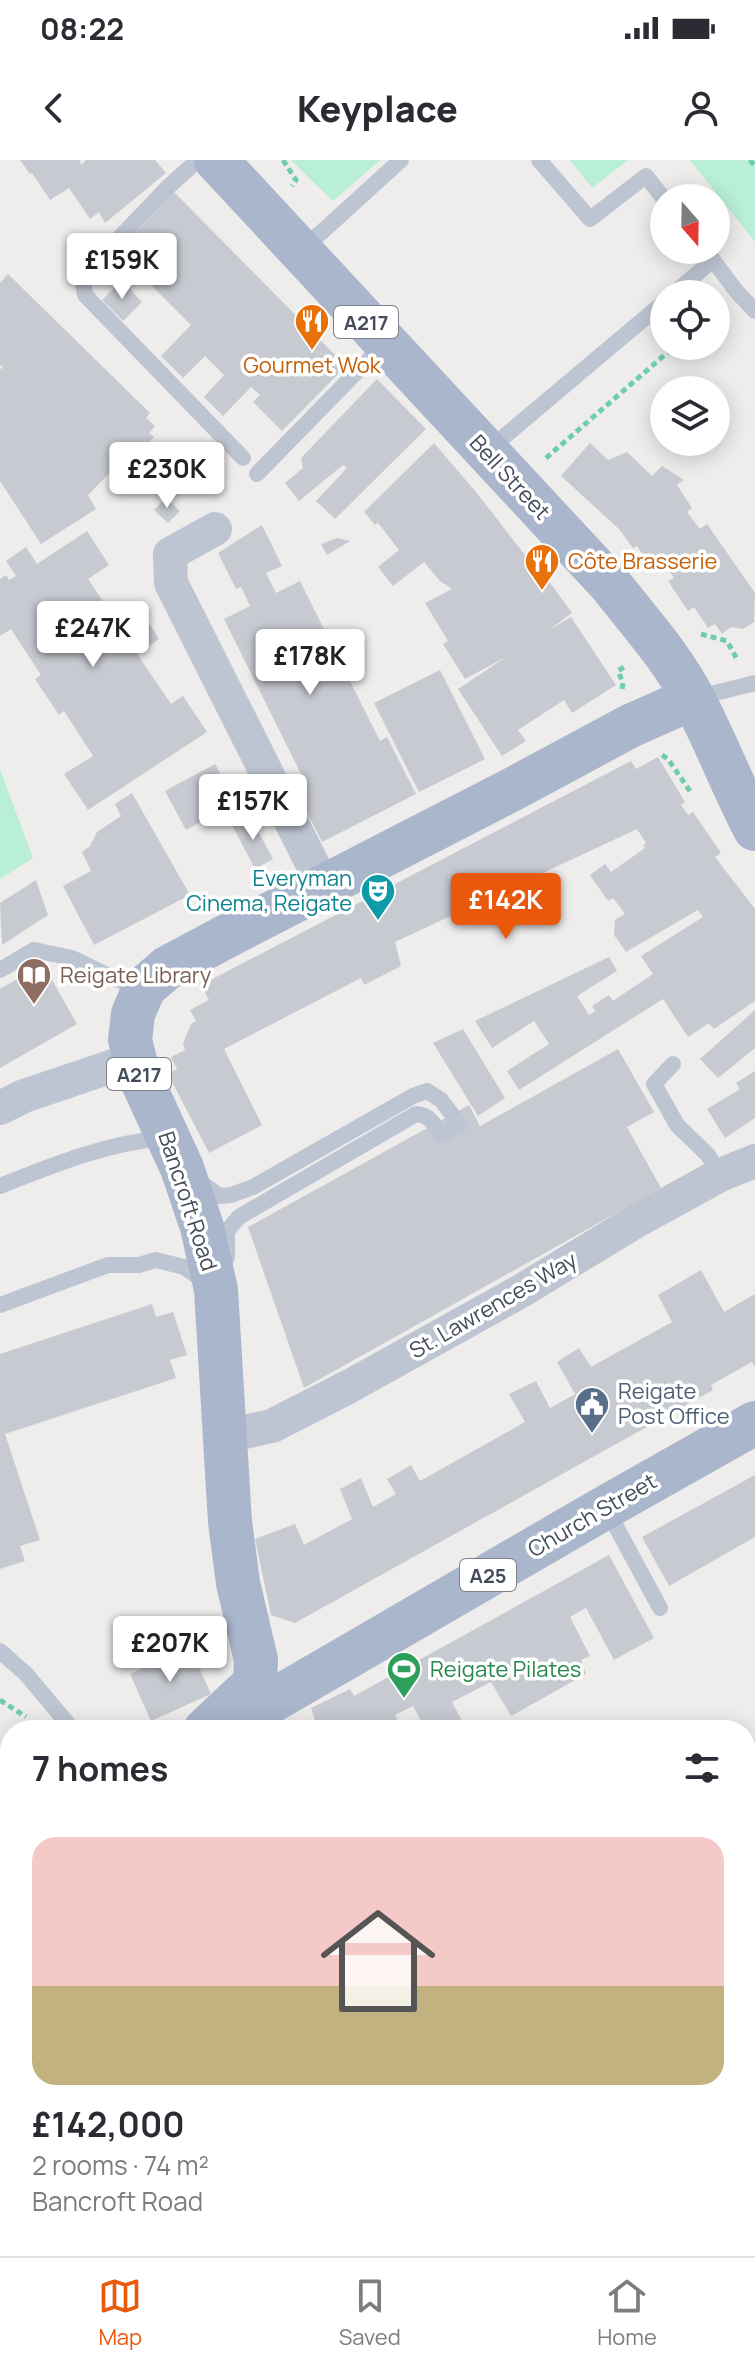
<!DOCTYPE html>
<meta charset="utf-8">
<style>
:root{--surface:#fff;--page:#f2f2f3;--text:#2b2b33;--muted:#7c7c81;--line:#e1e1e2;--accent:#ea580c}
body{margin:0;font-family:Manrope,sans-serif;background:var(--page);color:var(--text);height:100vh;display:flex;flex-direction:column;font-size:30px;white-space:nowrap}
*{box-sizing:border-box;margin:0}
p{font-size:26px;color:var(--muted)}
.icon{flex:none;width:44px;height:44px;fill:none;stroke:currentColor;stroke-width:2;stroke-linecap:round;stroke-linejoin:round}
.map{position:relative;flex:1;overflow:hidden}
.sheet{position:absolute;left:0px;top:1560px;width:756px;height:536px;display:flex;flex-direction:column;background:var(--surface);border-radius:32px 32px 0 0;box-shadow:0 4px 20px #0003}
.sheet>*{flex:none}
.needle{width:52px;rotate:160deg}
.fabs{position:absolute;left:650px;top:24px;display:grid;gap:16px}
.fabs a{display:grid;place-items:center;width:80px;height:80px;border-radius:50%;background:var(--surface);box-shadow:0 4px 20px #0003;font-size:40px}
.price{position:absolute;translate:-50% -68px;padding:0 18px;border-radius:8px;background:#fff;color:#222;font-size:26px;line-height:52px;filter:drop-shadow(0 2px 4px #0008)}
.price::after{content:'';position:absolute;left:50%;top:48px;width:24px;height:18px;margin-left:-12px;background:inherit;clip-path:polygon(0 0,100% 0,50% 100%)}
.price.on{background:var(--accent);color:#fff}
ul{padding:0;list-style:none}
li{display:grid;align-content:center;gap:16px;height:424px;padding:0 32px}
li span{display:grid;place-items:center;height:248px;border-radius:24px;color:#555}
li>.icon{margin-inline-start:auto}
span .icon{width:144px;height:144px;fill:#fffc;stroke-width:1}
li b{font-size:34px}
h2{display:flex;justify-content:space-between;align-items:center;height:96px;padding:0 32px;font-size:34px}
.status{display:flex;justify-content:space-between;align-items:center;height:56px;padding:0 40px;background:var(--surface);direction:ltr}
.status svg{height:22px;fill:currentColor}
header{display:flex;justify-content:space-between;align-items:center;height:104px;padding:0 32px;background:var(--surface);font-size:36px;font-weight:800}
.tab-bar{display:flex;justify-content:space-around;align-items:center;height:112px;border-top:2px solid var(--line);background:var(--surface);font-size:22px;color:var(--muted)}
.tab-bar a{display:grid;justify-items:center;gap:4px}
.tab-bar .on{color:var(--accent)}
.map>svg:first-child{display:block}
.green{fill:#b8efd6}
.building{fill:#c8cad2}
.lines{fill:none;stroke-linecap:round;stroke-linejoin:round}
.path{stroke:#6fcdaf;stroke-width:5;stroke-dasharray:6 4;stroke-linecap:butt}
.lane{stroke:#bec5d2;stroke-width:16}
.street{stroke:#bec5d2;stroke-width:34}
.primary{stroke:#aab6cc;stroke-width:44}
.labels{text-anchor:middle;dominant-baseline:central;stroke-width:7;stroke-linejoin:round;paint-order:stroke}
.shield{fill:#fff;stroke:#7c828b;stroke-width:2}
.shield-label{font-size:20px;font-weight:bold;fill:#444c59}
.food-label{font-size:22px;fill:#c56008;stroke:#fff}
.street-label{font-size:22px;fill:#444c59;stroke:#fff}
.culture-label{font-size:22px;fill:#0d838f;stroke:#fff;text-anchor:end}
.education-label{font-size:22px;fill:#785e54;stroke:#fff;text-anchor:start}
.service-label{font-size:22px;fill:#4e5e75;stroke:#fff;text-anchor:start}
.leisure-label{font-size:22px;fill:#27864d;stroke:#fff;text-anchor:start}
</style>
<div class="status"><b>08:22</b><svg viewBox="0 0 49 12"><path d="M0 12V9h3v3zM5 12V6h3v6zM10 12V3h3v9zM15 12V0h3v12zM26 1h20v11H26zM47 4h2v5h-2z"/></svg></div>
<header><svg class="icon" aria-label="back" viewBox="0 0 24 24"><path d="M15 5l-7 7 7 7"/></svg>Keyplace<svg class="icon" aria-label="person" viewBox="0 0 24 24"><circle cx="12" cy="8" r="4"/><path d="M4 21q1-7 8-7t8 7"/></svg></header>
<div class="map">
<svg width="755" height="2096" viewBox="0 0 755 2096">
<rect width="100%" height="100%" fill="#efecec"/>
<!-- green -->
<g class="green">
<path d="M291,0H380L333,41Z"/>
<path d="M570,0H628L592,28Z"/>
<path d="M690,0H755V82Z"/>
<path d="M0,609L33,698L0,719Z"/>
<path d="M10,2012V2086H591L592,2096H0V2016Z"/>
</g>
<!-- building -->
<g class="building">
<path d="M20,0H80L81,5L86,0H155L166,13L105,63L99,52L90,59L69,28L50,40L32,13L30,14Z"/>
<path d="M174,32L346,206L282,271L253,242L260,235L251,227L223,256L204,237L224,215L205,196L183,218L161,196L191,165L118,92Z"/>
<path d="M8,114L150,253L146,258L155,266L149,273L154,277L135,297L130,292L88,335L96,349L41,384L0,321V209L3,208L0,205V123Z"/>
<path d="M122,120L142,142L123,161L102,140Z"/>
<path d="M377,219L426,269L335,359L316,341L347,308L343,305L299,341L285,323L303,308L301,298Z"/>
<path d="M434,283L476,332L532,404L535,402L572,453L549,470L571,457L616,525L572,553L564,540L518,570L526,581L502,596L458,529L506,497L465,519L443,484L448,481L425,443L452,429L440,421L424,402L393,426L378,407L399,390L378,363L375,365L364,352Z"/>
<path d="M590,283L608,300L627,292L652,316L662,306L684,320L677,325L692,348L687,352L700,369L707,364L755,433L754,462L743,469L731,467L722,474L715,464L708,468L694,447L688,451L668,421L674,418L664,403L654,411L637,386L633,388L619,369L561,316Z"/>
<path d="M166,338L180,351L168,363L154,350Z"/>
<path d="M262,365L282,406L266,413L276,433L300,421L380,581L387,577L416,634L322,682L291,621L302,616L224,459L250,446L241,427L236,429L218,393Z"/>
<path d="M87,371L109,405L88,419L123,471L145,457L159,479L137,494L171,544L183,536L207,572L88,650L64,614L93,596L64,551L59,555L35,519L41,515L11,469L0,476V419L6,415L9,420L16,416L6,401L26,387L37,404Z"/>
<path d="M337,378L350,381L327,395L321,384Z"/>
<path d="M440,510L485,599L419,632L374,543Z"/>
<path d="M658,597L685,642L681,645L688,655L693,652L721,693L715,697L755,749V841L714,869L709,863L688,877L663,839L519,930L507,911L549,884L534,861L492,888L475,861L609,797L617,811L577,836L589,855L595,851L592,846L609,835L613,841L653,814L641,796L703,757L698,750L626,792L614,775L615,760L625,754L613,738L608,741L590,715L605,704L611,712L645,688L643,685L646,683L637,669L395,782L401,806L364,825L361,818L224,889L262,965L209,993L168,914L177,909L171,897L185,890L183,883L191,864L196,861L190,850L209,840L201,825L631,601L636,609Z"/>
<path d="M215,604L236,643L186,670L165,631Z"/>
<path d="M132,633L190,735L94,785L63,726L91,711L82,692L90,686L97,672L121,656L115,644Z"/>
<path d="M250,656L273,699L255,709L232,665Z"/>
<path d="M36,720L48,755L2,785L0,743Z"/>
<path d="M43,804L77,864L0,908V829Z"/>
<path d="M755,850V888L718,918L700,899Z"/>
<path d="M463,869L505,938L478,956L433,883Z"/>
<path d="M618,889L654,952L627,967L661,1028L304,1228L248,1067L469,945L480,966Z"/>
<path d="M755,911V958L725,978L707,949L740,929L736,923Z"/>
<path d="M701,1110L724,1152L755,1134V1207L752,1202L711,1225L713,1230L295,1463L271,1455L255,1379L295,1364L304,1385L352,1359L340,1329L361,1318L373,1347L396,1334L387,1319L411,1305L420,1321L525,1262L509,1234L536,1221L550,1248L575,1234L557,1202L579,1188L591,1207L672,1162L658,1135Z"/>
<path d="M152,1144L156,1157L173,1152L187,1195L170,1200L176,1218L5,1274L40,1380L20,1386L25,1401L0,1409V1194Z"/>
<path d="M755,1315V1377L669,1426L642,1377Z"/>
<path d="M609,1395L654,1478L614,1500L586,1448L570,1457L590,1496L581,1500L586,1514L511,1556L491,1522L452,1542L467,1570H426L413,1546L395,1555L401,1568L396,1570H382L379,1563L368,1568L369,1570H318L311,1548L350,1529L354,1536Z"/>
<path d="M190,1487L211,1534L151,1561L130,1514Z"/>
<path d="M0,1621L10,1624V1681L0,1677Z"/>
<path d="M0,1715L10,1718V1766L0,1763Z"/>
<path d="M0,1772L10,1775L1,1811H0Z"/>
</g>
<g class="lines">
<!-- path -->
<g class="path">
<path d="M283,0L296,20L292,26"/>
<path d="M750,0L755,6"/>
<path d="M546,298L675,186"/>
<path d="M701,474L727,481L738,501"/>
<path d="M622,529L623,523L618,511L627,505"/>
<path d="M662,595L668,599L692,634"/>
<path d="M0,1540L26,1557"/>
<path d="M746,1644L755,1635"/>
</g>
<!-- lane -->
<g class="lane">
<path d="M198,0L168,27L82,117L85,135L243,298"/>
<path d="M539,0L590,59L646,16L664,39"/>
<path d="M303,89L401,0"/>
<path d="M713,100L737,132L755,151"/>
<path d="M673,134L713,100L705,90"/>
<path d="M487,291L664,142"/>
<path d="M257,314L385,183"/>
<path d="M695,538L755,523"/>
<path d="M0,810L34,790L72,798L115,819L142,828"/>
<path d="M673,904L654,924L677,965L708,995L720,1015"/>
<path d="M196,1019L219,1036L231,1035L253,1027L413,936L427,931L441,940L460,965L441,975C434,964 430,955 416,954L239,1057L227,1071V1098"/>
<path d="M0,1026C53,1005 107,983 164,978"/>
<path d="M0,1145L108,1105H139L156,1100L184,1107L204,1121"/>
<path d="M606,1348L660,1448"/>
<path d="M0,1491L26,1514L73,1570"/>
<path d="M0,1694L10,1698"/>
<path d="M746,1890L755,1889"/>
</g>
<!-- street -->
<g class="street">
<path d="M215,369L170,394L171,423L324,727"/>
<path d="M0,948L24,936L113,906L138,912"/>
<path d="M226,1276L272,1266L350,1226L521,1131L638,1060L720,1015L755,1001"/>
</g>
<!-- primary -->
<g class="primary">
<path d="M216,0L610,424C639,461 672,497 694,540C716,582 733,627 755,669"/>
<path d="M234,1563L606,1347L755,1263"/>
<path d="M205,1570L255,1523L256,1500L238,1423L230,1362L216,1130L202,1067L182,1008L138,912L130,880L133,854L144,828L167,808L227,776L513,629L630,566L693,538"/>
<path d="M746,1799H755"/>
<path d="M0,1908L10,1882"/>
<path d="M0,1984L10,1979"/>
</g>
</g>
<!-- icons -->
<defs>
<g id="restaurant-pin" transform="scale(1.8)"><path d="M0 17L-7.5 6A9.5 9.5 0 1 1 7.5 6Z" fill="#e8710a" stroke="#fff"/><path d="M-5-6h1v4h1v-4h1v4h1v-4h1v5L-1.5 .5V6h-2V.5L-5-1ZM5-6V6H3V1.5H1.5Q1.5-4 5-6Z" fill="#fff"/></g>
<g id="theatre-pin" transform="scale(1.8)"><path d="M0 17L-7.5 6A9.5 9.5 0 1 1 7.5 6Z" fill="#0f9aa8" stroke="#fff"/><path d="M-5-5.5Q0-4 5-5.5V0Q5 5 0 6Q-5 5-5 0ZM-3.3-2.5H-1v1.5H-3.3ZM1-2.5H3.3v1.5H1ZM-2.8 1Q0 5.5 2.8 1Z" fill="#fff"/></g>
<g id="library-pin" transform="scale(1.8)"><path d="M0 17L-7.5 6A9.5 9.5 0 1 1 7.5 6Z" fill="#8d6e63" stroke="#fff"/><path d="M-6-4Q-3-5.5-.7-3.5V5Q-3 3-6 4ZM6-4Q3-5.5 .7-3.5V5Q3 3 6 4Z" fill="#fff"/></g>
<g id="civic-pin" transform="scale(1.8)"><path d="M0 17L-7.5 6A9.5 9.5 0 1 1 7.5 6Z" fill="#5c6f8a" stroke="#fff"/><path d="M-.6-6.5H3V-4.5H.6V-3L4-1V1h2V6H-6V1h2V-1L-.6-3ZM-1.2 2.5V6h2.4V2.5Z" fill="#fff"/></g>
<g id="stadium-pin" transform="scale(1.8)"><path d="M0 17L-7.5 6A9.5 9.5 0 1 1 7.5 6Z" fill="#2e9e5b" stroke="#fff"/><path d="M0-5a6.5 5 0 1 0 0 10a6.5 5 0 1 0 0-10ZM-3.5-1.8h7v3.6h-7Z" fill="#fff"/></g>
</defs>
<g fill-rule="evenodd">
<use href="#restaurant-pin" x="312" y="161"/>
<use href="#restaurant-pin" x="542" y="401"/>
<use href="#theatre-pin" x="378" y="731"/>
<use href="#library-pin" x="34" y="815"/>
<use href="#civic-pin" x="592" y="1244"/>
<use href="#stadium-pin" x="404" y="1509"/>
</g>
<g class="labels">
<!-- shield labels -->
<g class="shield">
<rect x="334" y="146" width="64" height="32" rx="6"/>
<rect x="107" y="898" width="64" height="32" rx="6"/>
<rect x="460" y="1399" width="56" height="32" rx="6"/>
</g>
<g class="shield-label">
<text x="366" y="162">A217</text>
<text x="139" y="914">A217</text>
<text x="488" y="1415">A25</text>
</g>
<!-- food labels -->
<g class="food-label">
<text x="312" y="205">Gourmet Wok</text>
<text x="568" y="401" text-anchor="start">Côte Brasserie</text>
</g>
<!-- street labels -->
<g class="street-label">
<text transform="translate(510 317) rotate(47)">Bell Street</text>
<text transform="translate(188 1041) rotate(72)">Bancroft Road</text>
<text transform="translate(493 1145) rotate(-30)">St. Lawrences Way</text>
<text transform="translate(592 1355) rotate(-30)">Church Street</text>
</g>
<!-- culture labels -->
<g class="culture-label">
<text x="352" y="718">Everyman<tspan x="352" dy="25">Cinema, Reigate</tspan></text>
</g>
<!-- education labels -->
<g class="education-label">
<text x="60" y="815">Reigate Library</text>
</g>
<!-- service labels -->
<g class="service-label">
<text x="618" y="1231">Reigate<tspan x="618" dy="25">Post Office</tspan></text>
</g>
<!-- leisure labels -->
<g class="leisure-label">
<text x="430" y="1509">Reigate Pilates</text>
</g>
</g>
</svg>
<div class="fabs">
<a><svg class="needle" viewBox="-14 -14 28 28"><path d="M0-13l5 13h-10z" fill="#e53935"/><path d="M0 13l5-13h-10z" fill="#7c7c81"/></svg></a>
<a><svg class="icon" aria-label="locate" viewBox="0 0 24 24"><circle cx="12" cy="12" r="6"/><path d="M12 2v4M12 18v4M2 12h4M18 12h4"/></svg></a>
<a><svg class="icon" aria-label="layers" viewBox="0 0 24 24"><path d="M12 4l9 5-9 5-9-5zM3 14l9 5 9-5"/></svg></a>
</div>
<b class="price" style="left:122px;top:141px">£159K</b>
<b class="price" style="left:167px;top:350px">£230K</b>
<b class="price" style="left:93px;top:509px">£247K</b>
<b class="price" style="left:310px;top:537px">£178K</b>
<b class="price" style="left:253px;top:682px">£157K</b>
<b class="price on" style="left:506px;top:781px">£142K</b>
<b class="price" style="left:170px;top:1524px">£207K</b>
<section class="sheet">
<h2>7 homes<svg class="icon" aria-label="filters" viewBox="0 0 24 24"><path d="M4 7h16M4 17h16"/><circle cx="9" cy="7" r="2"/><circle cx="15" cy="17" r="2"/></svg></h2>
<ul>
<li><span style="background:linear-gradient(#f6c9c9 60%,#c2b280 0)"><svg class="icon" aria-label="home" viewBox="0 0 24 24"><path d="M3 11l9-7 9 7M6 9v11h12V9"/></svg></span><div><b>£142,000</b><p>2 rooms · 74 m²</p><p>Bancroft Road</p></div></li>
</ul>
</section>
</div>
<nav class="tab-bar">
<a class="on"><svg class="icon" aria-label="map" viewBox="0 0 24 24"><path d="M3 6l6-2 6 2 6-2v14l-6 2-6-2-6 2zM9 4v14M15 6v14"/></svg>Map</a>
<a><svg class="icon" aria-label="saved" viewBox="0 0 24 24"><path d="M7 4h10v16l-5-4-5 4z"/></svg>Saved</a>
<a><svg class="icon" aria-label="home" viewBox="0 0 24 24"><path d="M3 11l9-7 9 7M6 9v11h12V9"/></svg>Home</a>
</nav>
